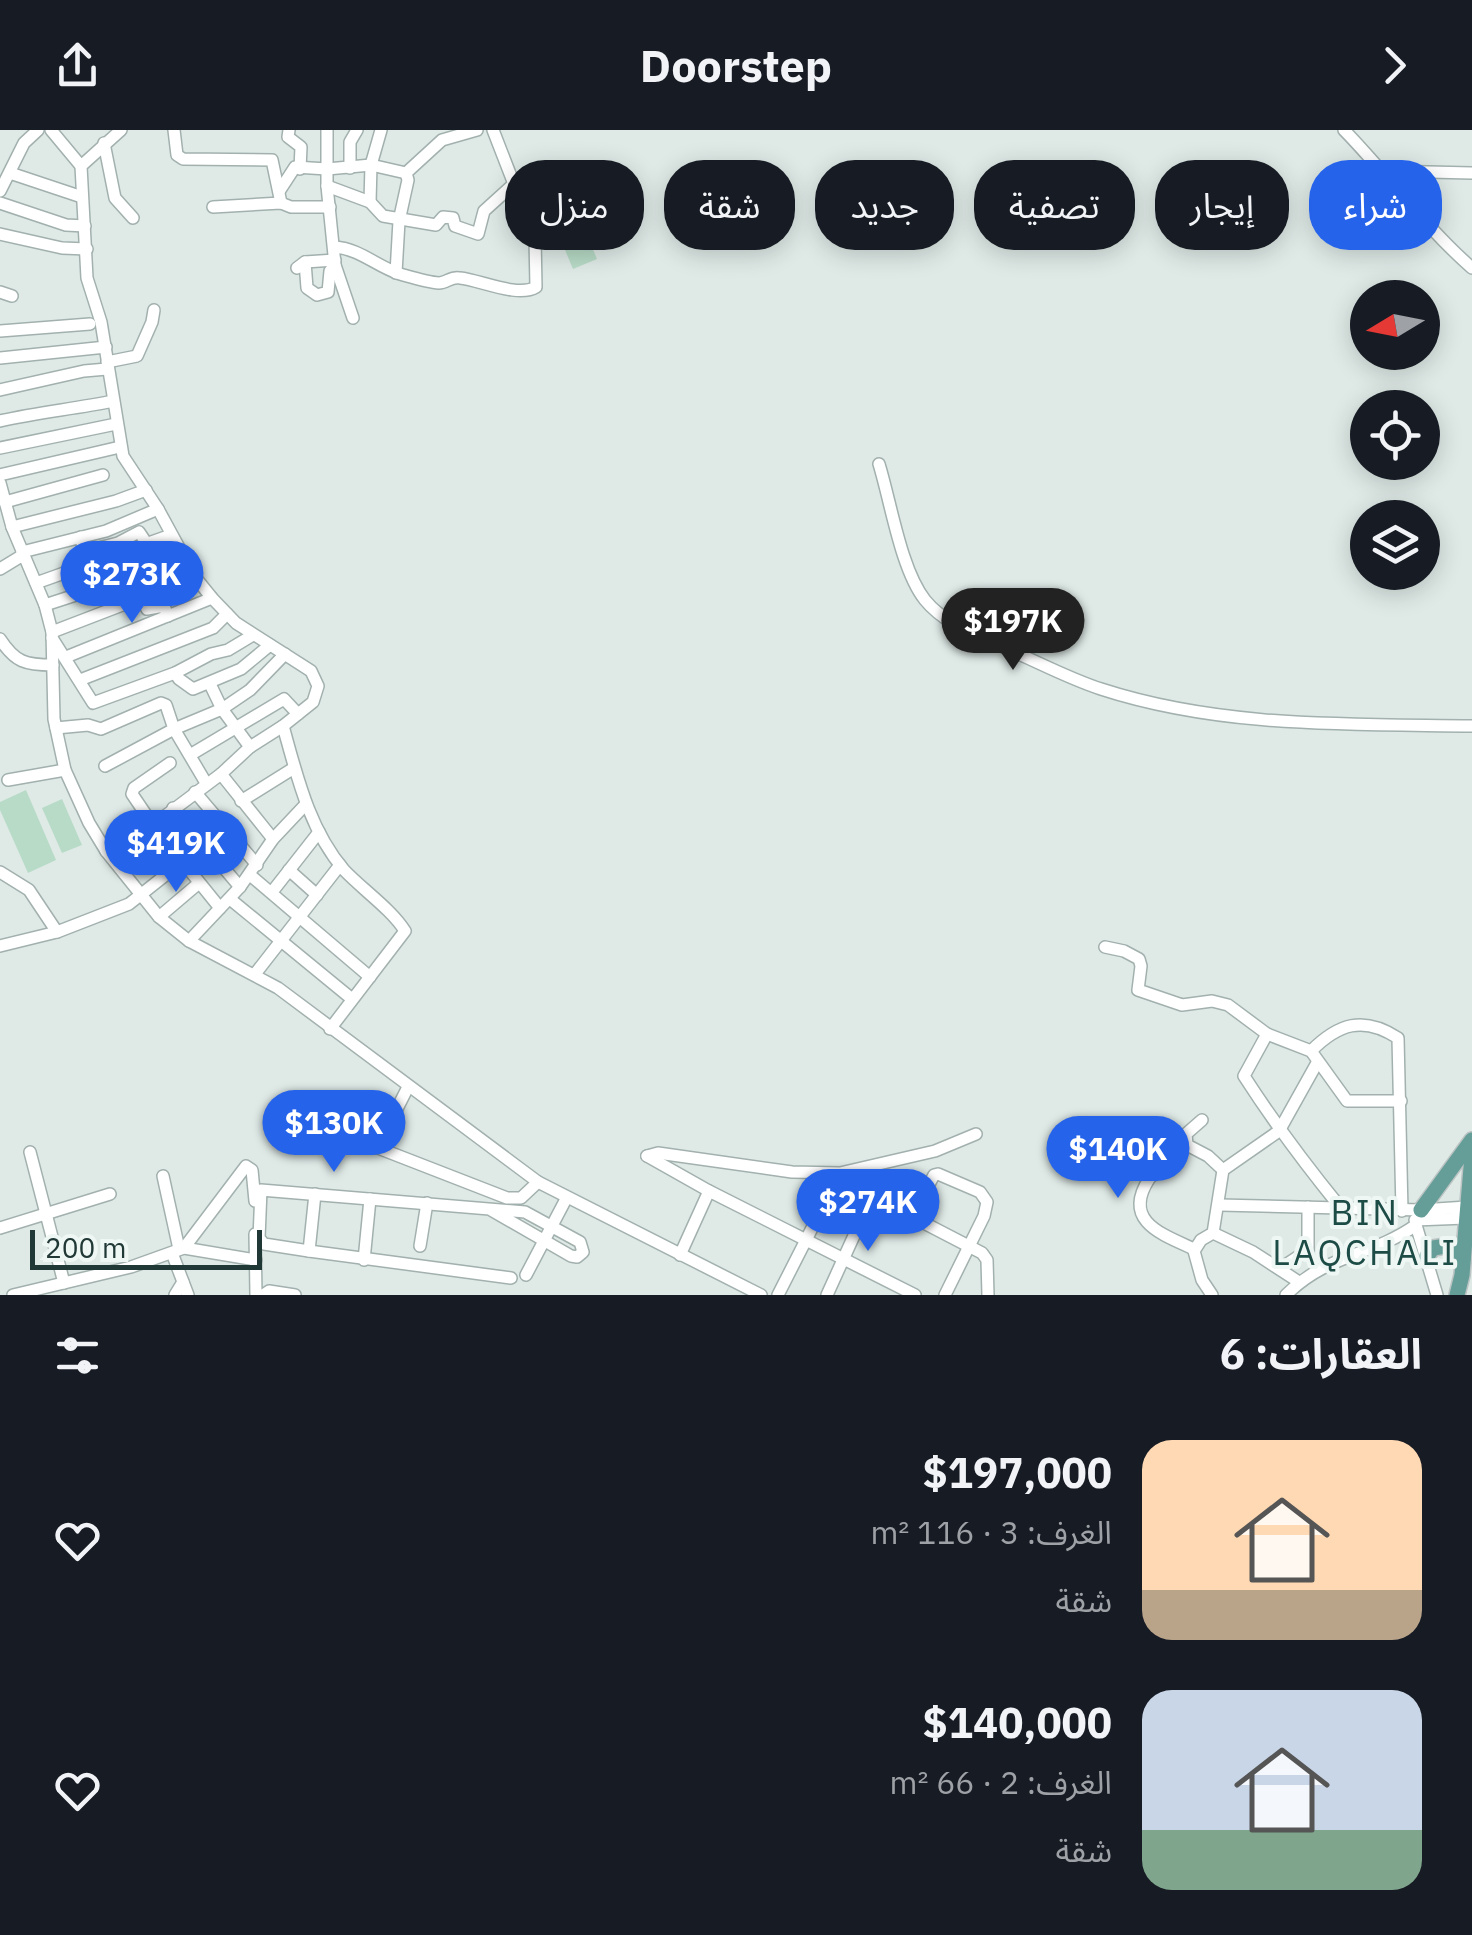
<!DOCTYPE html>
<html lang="ar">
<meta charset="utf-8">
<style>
:root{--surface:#171b24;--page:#20242c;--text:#f1f3f6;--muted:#9ea1a6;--accent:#2563eb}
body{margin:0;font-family:"IBM Plex Sans","Noto Sans Arabic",sans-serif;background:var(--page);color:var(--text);direction:rtl;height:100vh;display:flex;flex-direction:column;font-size:38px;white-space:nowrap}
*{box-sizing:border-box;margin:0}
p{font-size:32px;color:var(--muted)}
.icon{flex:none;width:55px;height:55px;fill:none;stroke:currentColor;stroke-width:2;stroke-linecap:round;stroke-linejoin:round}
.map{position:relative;height:1165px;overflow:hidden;direction:ltr}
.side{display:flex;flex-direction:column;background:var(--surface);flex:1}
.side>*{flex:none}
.banner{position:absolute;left:30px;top:30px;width:1412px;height:90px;direction:rtl;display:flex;gap:20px}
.needle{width:65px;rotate:260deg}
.tools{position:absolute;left:1350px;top:150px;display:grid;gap:20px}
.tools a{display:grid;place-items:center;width:90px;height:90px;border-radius:50%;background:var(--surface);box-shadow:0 5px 25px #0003;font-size:50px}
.scale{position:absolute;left:30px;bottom:25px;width:232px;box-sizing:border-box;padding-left:10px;border:5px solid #213936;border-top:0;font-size:28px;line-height:35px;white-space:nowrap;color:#213936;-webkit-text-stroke:8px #eff7f4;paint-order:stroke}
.price{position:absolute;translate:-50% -85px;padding:0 22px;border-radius:35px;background:var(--accent);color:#fff;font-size:32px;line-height:65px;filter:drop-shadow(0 2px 5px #0008)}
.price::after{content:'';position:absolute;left:50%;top:60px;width:30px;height:22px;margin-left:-15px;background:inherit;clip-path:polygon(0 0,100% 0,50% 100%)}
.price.current{background:#222;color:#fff}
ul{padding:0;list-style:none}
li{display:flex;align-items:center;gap:30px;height:250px;padding:0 50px}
li span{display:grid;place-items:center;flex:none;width:280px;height:200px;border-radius:30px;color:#555}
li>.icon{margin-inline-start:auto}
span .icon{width:120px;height:120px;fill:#fffc;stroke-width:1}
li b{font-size:42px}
h2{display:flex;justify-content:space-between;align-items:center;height:120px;padding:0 50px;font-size:42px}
.chip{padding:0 35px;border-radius:40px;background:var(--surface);box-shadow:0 5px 25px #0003;font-size:35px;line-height:90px}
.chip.current{background:var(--accent);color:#fff}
header{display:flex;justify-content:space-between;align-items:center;height:130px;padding:0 50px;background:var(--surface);font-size:45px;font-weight:800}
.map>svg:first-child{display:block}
.green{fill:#b8dbc7}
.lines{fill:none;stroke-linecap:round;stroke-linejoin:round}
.minor-casing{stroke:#a2b1ae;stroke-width:14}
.major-casing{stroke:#bcc4c3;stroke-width:18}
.minor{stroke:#fff;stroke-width:11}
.major{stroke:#659e98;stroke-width:15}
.labels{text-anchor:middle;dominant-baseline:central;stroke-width:8;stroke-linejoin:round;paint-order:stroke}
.neighbourhood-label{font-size:35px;letter-spacing:2.5px;fill:#1d4b46;stroke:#eff7f4}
</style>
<header><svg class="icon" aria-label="forward" viewBox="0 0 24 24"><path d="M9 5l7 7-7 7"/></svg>Doorstep<svg class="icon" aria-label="share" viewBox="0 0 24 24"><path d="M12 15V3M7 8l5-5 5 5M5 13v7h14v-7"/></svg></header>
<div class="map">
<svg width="1472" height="1165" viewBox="0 0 1472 1165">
<rect width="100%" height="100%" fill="#dfeae7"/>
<!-- green -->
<g class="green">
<path d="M561,38L578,85L554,95L535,48Z"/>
<path d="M579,86L597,129L573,139L555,96Z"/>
<path d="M26,660L56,730L28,743L0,680V672Z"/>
<path d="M62,669L82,715L62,723L42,678Z"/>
</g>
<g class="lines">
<!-- minor casing -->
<g class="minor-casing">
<g id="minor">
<path d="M51,0L81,36"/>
<path d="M174,0L177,25L183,29L272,30L281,73"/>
<path d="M289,0L288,7L301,17L300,39"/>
<path d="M327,0V56L335,135L353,188"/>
<path d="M1344,0C1388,45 1425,97 1472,138"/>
<path d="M104,13L115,68L133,88"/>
<path d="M350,38V12L357,0"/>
<path d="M1385,41L1472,43"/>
<path d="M10,43L82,67"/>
<path d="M327,56L370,72L383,86L436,95L443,87L453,88L455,96L478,104L484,81L516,52"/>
<path d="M280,60L295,37L327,39L371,35L406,43"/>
<path d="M0,61L24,13L38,0"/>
<path d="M370,72L371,35L381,0"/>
<path d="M0,73L66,95L85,96"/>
<path d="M213,77L281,73L291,77H330"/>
<path d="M0,104L62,118L87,119"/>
<path d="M335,117C360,119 376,136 400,144C411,147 427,152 439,153C447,153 451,146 460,148C480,150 518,168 536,157L535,108L493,0"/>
<path d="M305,132L307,158L317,165L328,162L330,141L335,135"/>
<path d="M297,138L305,132L335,130"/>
<path d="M396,143L399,91L408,50L406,43L442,10L477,0"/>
<path d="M0,162L12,166"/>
<path d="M0,201L90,194"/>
<path d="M0,228L106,217"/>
<path d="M107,232L137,226L152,192L154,180"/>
<path d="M0,260L84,241L107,239"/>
<path d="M0,291C38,282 75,279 113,271"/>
<path d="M0,318L116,294"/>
<path d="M879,334C891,373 901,440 925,470C946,496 981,506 1010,520C1040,533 1070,549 1101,559C1221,598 1348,594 1472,596"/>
<path d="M0,345L120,317"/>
<path d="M0,353L12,397L45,475L52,502L54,589L65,640L89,693L106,721L159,787L189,811L278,858L538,1052L761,1165"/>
<path d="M5,372L103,345"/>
<path d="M12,397L116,371L146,360"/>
<path d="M81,407L83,419L87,421L118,413L139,402L147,414"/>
<path d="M22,422L106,401L158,379"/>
<path d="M0,439L23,425"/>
<path d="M36,453L171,405"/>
<path d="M142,469L147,479L164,476L168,486"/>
<path d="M45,475L131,447L182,424"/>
<path d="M52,502L195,447"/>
<path d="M52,508L93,573L175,543L211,524L228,520L253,505"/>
<path d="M0,509C15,532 25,535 53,535"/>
<path d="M66,527L212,468"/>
<path d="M175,543L179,549L193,559L241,539L270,515"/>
<path d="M80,550L213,498L227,484"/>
<path d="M210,554L222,579L250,617"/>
<path d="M283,596C297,646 309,699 344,740C363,760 391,779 405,801L330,899"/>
<path d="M56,598L88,595L101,599L161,573L166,575L174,599L105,636"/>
<path d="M190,625L284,569L298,584"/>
<path d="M170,633L134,658L132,664L153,695L220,778"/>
<path d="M221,644L273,709"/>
<path d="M8,650L65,640"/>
<path d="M206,653L174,599L222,579L250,560L285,524"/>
<path d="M195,662L257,735"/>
<path d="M241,671L294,638"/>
<path d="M173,678L240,757"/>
<path d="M106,721L153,695L221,644L250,617L283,596L313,572L318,556L311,541L236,493L212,468L195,447L158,379L123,326L101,192L87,148L81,36L121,0"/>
<path d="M289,740L317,765"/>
<path d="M0,742L29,760L57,802"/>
<path d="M250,745L370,847"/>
<path d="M272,762L319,702"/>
<path d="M230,769L352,869"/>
<path d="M159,787L199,753"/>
<path d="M189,811L240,757L273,709L306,674"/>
<path d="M0,816L57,802L129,774L182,732"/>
<path d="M1105,817L1124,821L1139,829L1141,836L1138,860L1182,875L1212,871L1228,875L1267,904L1311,921L1347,971H1401"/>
<path d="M255,844L340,735"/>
<path d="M1267,904L1244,946C1273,991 1305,1034 1340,1077"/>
<path d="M1311,921C1338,894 1363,885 1398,908L1402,1081"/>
<path d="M301,988L507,1068H521L538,1052"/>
<path d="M1202,990L1186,1004L1187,1015L1208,1026L1223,1040"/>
<path d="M1185,1009C1173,1016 1174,1024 1167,1034C1162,1041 1154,1042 1149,1049C1122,1091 1161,1104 1194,1119"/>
<path d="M377,1018L408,957"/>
<path d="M30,1022L64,1153"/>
<path d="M647,1026L658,1023L792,1042L840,1043L935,1021L976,1004"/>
<path d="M647,1026L709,1061"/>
<path d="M163,1046L179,1119"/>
<path d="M837,1051L872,1066L982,1123L987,1130L988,1165"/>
<path d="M315,1064L309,1121L511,1148"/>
<path d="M1220,1075L1421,1080L1416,1095L1437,1165"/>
<path d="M1421,1080L1467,1077"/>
<path d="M912,1086L934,1045L938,1044L980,1062L987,1072L984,1086L945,1165"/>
<path d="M1415,1090L1466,1088"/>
<path d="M0,1098L110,1064"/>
<path d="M1213,1103L1223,1040L1279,1001L1317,933"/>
<path d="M255,1104L256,1165"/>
<path d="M420,1116L427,1073"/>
<path d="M184,1118L246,1036L252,1040L255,1071"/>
<path d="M309,1121L264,1114L259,1108L261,1060L525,1082L580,1112L583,1122L577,1127L571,1126L491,1080"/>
<path d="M172,1123L188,1165"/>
<path d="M680,1125L709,1061L915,1165"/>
<path d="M364,1130L370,1069"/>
<path d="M1281,1138L1308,1120V1077"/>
<path d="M526,1145L566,1069"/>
<path d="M13,1165L131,1137L184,1118L256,1130"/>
<path d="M175,1165L183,1152"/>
<path d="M263,1165L269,1161L295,1165"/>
<path d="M778,1165L838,1047"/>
<path d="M827,1165L872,1066"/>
<path d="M1212,1165L1202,1150L1194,1121L1201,1110L1213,1103L1253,1122L1299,1152"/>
<path d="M1286,1165C1328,1123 1371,1127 1416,1095"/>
</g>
</g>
<!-- major casing -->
<g class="major-casing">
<g id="major">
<path d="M1421,1080L1472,1010"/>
<path d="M1427,1126L1433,1118L1446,1116L1463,1129"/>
<path d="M1457,1165L1462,1145L1472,1026"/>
</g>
</g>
<!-- minor -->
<use href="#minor" class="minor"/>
<!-- major -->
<use href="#major" class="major"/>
</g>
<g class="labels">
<!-- neighbourhood labels -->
<g class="neighbourhood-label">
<text x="1365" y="1082">BIN<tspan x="1365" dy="40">LAQCHALI</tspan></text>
</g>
</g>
</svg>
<div class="tools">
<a><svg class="needle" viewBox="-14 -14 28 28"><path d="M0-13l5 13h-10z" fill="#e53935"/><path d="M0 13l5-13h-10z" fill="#9ea1a6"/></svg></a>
<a><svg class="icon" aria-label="locate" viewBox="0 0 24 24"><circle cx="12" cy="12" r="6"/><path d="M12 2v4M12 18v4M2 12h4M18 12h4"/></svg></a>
<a><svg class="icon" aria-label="layers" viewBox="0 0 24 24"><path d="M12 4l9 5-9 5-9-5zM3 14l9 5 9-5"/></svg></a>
</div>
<div class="scale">200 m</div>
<b class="price" style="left:132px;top:496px">$273K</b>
<b class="price current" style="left:1013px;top:543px">$197K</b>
<b class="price" style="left:176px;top:765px">$419K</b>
<b class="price" style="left:334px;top:1045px">$130K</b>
<b class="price" style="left:1118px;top:1071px">$140K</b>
<b class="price" style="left:868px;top:1124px">$274K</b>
<div class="banner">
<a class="chip current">شراء</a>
<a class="chip">إيجار</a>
<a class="chip">تصفية</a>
<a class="chip">جديد</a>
<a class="chip">شقة</a>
<a class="chip">منزل</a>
</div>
</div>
<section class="side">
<h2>العقارات: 6<svg class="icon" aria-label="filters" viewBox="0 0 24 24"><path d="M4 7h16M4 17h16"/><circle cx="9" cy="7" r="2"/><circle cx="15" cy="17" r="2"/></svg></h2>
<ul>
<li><span style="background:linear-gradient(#ffd9b3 75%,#b9a48a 0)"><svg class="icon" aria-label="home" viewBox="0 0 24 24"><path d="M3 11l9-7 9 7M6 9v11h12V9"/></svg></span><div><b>$197,000</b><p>الغرف: 3 · 116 m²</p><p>شقة</p></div><svg class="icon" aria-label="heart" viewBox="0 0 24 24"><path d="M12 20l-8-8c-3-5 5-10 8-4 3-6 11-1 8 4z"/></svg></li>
<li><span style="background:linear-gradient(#c9d6e8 70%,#7fa58c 0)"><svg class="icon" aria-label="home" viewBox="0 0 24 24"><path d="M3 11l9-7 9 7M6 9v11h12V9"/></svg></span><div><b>$140,000</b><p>الغرف: 2 · 66 m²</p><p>شقة</p></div><svg class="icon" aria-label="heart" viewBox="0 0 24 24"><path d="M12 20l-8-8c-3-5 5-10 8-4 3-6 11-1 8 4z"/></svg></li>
</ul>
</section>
